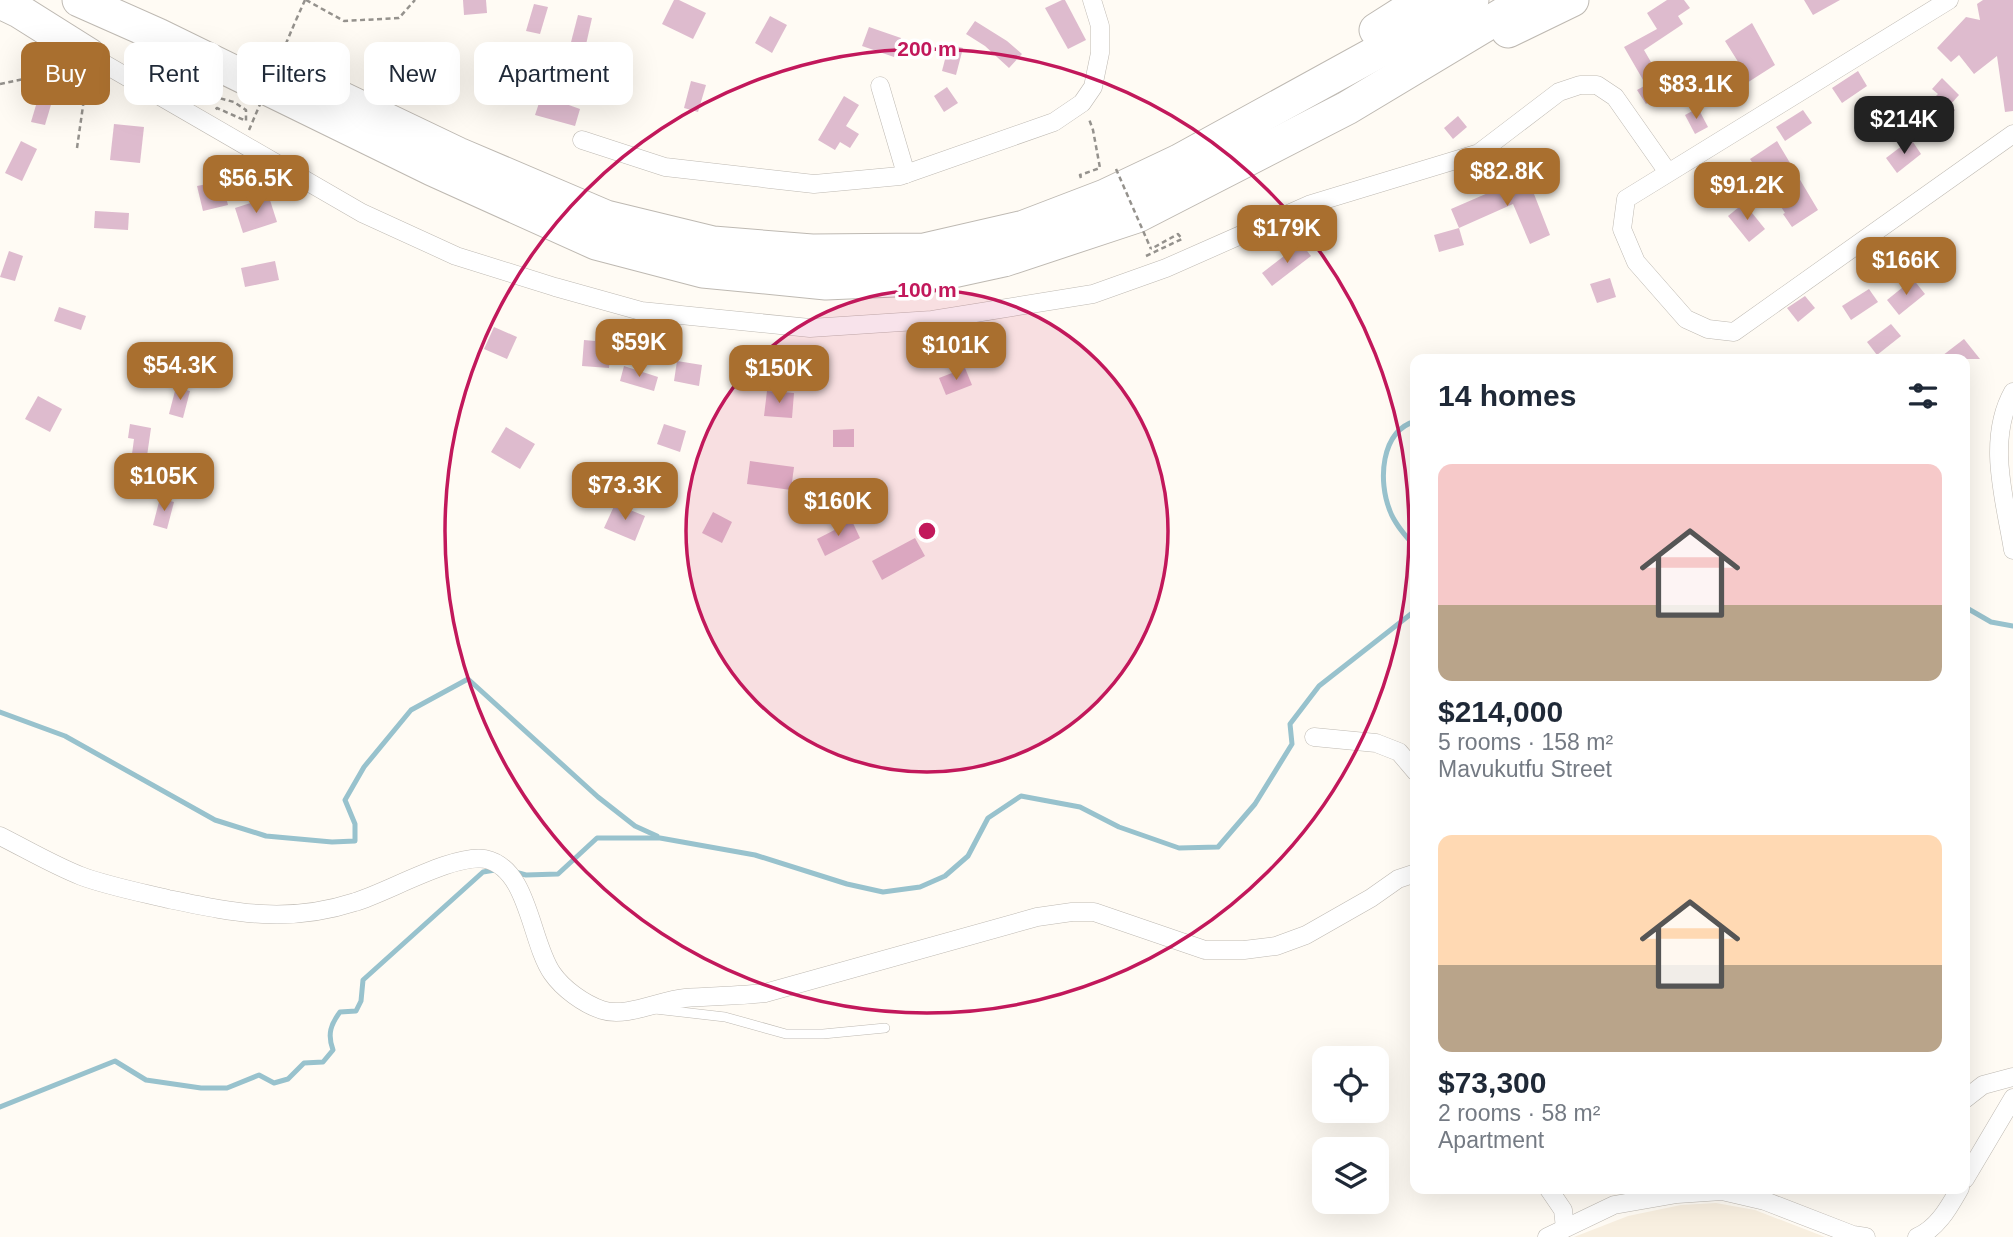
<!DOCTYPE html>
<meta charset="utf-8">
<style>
:root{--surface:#fff;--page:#f2f2f3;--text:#1f2937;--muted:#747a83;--accent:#a96f2f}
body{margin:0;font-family:Helvetica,sans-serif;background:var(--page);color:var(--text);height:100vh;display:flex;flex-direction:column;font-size:26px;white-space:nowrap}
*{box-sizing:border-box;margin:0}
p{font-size:23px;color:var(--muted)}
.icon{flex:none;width:38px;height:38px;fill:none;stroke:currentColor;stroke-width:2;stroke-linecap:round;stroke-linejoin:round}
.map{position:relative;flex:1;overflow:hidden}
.panel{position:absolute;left:1410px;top:354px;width:560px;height:840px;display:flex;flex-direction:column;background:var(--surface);border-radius:14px;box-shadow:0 7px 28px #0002}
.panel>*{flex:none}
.hud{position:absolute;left:21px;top:42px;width:665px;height:63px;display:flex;gap:14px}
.tools{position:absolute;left:1312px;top:1046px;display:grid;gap:14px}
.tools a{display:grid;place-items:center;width:77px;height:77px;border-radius:14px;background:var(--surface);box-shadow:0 7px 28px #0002;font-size:35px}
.price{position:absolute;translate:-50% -60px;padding:0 16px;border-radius:14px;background:var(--accent);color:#fff;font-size:23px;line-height:46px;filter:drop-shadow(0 2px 4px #0008)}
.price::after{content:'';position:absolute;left:50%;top:42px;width:21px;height:16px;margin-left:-10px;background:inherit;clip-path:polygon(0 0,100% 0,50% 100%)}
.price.on{background:#222;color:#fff}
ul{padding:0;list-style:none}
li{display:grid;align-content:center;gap:14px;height:371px;padding:0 28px}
li span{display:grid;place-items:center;height:217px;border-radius:14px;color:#555}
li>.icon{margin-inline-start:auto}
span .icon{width:126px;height:126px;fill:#fffc;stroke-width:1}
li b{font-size:30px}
h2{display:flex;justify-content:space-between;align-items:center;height:84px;padding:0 28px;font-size:30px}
.tag{padding:0 24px;border-radius:14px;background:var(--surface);box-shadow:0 7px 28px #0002;font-size:24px;line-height:63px}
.tag.on{background:var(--accent);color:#fff}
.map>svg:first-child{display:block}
.built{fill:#f8efe0}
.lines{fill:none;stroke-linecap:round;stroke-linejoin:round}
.stream{stroke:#98c2cd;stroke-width:5}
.building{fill:#debbce}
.service-casing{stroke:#beb9b2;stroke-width:10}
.minor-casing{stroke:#beb9b2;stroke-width:19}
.motorway-casing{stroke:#beb9b2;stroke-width:35}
.path{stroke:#95928d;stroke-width:2.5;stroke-dasharray:5 3.5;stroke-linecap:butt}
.service{stroke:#fff;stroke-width:9}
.minor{stroke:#fff;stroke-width:18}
.motorway{stroke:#fff;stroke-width:33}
.path-bridge{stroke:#95928d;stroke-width:2.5;stroke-dasharray:5 3.5;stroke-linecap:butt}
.ring{fill:none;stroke:#c2185b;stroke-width:3.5}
.centre{fill:#c2185b;stroke:#fff;stroke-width:3.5}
.ring-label{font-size:21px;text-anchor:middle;font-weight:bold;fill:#c2185b;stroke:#fff;stroke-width:7;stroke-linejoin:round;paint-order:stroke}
</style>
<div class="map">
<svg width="2013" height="1237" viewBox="0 0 2013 1237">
<rect width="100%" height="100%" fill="#fffbf4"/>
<!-- built -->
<path class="built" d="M1716,1203L1755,1210L1825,1237H1574L1628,1216L1681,1205Z"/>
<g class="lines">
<!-- stream -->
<g class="stream">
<path d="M1416,421C1380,431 1378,482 1390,511C1395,525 1407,537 1416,548"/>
<path d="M1965,607L1991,622L2013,626"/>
<path d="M0,712L65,736L215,820L266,836L332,842L355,841V824L345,800L364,767L411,710L468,679L598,797L635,826L657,836"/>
<path d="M515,872L526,875L558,874L597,838H660L755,855L847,884L883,892L920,887L945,876L968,856L988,818L1021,796L1080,807L1119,827L1179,848L1218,847L1255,804L1292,744L1290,724L1319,686L1416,610"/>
<path d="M0,1107L115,1061L146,1080L201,1088H227L259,1075L274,1083L288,1079L304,1063L323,1062L333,1050C327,1034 331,1024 340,1012L356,1011L361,1001L363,980L483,872L495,870"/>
</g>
</g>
<!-- building -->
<g class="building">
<path d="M463,0H486L487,13L464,15Z"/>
<path d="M674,0H679L706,13L693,39L662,24Z"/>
<path d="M1062,0H1065L1086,40L1068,49L1045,8Z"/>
<path d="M1667,0H1684L1690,8L1678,16L1683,24L1644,50L1659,76L1664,73L1673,86L1646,104L1637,90L1646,85L1624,47L1657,29L1647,13Z"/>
<path d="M1804,0H1840L1813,15Z"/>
<path d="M1983,0H2013V111L2005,112L1997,56L1974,74L1959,55L1951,62L1937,48L1966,17L1980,20L1977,4Z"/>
<path d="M534,4L548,7L540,34L526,31Z"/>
<path d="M578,15L592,18L585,49L570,46Z"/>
<path d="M770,16L787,25L772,53L755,43Z"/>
<path d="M975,21L1007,41L1022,54L1009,68L985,46L966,34Z"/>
<path d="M1752,23L1775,65L1739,88L1743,93L1731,103L1720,90L1742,72L1740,69L1742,68L1725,41Z"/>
<path d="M869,27L901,38L894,57L862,46Z"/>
<path d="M949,44L963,48L956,75L942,71Z"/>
<path d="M1858,71L1867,86L1842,103L1832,88Z"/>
<path d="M1942,78L1959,95L1950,105L1955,110L1937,130L1919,113L1938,94L1932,89Z"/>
<path d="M691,81L706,85L698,112L684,108Z"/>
<path d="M947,87L958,103L944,112L934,96Z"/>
<path d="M553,89L569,94L566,104L580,109L575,126L535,115L539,103L547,105Z"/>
<path d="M39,95L53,98L45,125L31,122Z"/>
<path d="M844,96L859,105L846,126L859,134L850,148L840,142L835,150L818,140Z"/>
<path d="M1698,108L1708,127L1695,134L1685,115Z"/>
<path d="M1803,110L1812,123L1785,141L1776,127Z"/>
<path d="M1458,116L1467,127L1453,139L1444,128Z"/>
<path d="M114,124L144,127L140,163L110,160Z"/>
<path d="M1911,139L1921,154L1897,173L1886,158Z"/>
<path d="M21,141L37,149L22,181L5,173Z"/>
<path d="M1777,141L1818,210L1792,227L1783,214L1785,213L1750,159Z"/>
<path d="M1527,176L1550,235L1530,244L1513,204L1459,228L1451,209Z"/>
<path d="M222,181L228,205L203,211L197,186Z"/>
<path d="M269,197L277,222L243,233L235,208Z"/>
<path d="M1744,203L1765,229L1749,242L1728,216Z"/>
<path d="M95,211L129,213L128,230L94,228Z"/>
<path d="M1459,228L1464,245L1439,252L1434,235Z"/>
<path d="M1301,243L1311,256L1272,286L1262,273Z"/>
<path d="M9,251L23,256L15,281L0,277Z"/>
<path d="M275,261L279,280L245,287L241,268Z"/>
<path d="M1610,278L1616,297L1597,303L1590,284Z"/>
<path d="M1913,279L1925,294L1899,315L1887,300Z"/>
<path d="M1869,289L1878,302L1851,320L1842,306Z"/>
<path d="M1805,296L1815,308L1798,322L1787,308Z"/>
<path d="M59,307L86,316L81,330L54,321Z"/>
<path d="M1891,324L1901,336L1877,355L1867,342Z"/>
<path d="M494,327L517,337L507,359L484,349Z"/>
<path d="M596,331L612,332L609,368L582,366L584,340L595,341Z"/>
<path d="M1964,339L1980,359H1938Z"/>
<path d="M677,361L702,365L699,386L674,381Z"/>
<path d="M624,366L658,377L654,391L620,381Z"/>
<path d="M965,368L972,385L946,395L939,378Z"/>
<path d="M176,387L190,391L183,418L169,414Z"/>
<path d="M767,391L794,393L792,418L764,416Z"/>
<path d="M38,396L62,409L50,432L25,419Z"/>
<path d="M130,424L151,428L147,456L132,454L134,439L128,438Z"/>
<path d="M664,424L686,431L680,452L657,444Z"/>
<path d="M506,427L535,444L520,469L491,452Z"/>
<path d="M854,429V447H833V430Z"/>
<path d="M750,461L794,467L791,490L747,484Z"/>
<path d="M160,498L174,502L167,529L153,525Z"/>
<path d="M615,504L645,516L635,541L604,528Z"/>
<path d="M713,512L732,522L722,543L702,533Z"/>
<path d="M852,521L860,538L825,556L817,539Z"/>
<path d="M915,538L925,556L882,580L872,561Z"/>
</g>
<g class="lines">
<!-- service casing -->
<g class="service-casing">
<path id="service" d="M655,1009L725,1017L786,1034H823L885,1028"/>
</g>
<!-- minor casing -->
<g class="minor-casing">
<g id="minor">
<path d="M1949,0L1626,199L1622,229L1636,262L1686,319L1708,329L1734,332L2013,134"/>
<path d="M89,55L362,213L456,256L555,287L641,311L810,328L932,320L1093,294L1166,268L1311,204L1479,153L1559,92L1580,85H1597L1615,97L1667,171"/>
<path d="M880,86L906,174"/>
<path d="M582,140L665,167L814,184L900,176L1054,122L1082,103L1093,87L1100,53V26L1092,0"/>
<path d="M2013,392C1986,440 2005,500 2013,550"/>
<path d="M1314,737L1376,743L1399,752L1416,772"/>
<path d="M0,836C26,849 53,865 81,876C108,886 139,892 168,899C236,913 287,924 355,902C386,893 455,853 485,859C529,868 530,941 552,973C563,989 584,1004 602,1010C626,1018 661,1000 685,998C712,996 738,996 765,993L1037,917L1072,912H1094L1205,950H1244L1276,946L1306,935L1371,898L1398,879L1416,873"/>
<path d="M1965,1099L1983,1085L2013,1077"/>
<path d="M1965,1179L2013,1098"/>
<path d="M1548,1188L1563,1210L1565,1228"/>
<path d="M1547,1237L1614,1205L1677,1194L1722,1191L1765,1201L1853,1235L1866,1237"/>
<path d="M1917,1237C1938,1228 1949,1207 1960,1188"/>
</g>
</g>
<!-- motorway casing -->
<g class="motorway-casing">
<g id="motorway">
<path d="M79,0L158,35L432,169L596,243L703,271L826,283L917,279L1004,260L1137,216L1347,108L1527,0"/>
<path d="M0,2L19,11L89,55"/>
<path d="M1376,30L1423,0"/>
<path d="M1508,31L1572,0"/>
<path d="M278,68L458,154L606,217L713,243L812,251L924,250L1024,227L1105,196L1179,161L1472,0"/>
</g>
</g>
<!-- path -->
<g class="path">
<path d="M306,0L344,21L399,18L415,0"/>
<path d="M296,20L305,0"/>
<path d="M150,69L193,85L219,98L234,102L246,110V121L217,108L215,110"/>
<path d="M0,84L48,74L61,68"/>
<path d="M77,148L84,99L96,78"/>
<path d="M1081,178L1080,175L1100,168L1093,130L1089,119"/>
<path d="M1146,256L1182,239L1178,234L1151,249"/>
</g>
<!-- service -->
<use href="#service" class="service"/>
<!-- minor -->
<use href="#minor" class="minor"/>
<!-- motorway -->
<use href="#motorway" class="motorway"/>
<!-- path-bridge -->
<g class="path-bridge">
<path d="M249,130L296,20"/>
<path d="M1116,169L1151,249"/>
</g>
</g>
<!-- distance rings -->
<circle cx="927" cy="531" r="241" fill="#c2185b" fill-opacity=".12"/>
<g class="ring">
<circle cx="927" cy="531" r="241"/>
<circle cx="927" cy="531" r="482"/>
</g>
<circle cx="927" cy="531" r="10" class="centre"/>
<g class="ring-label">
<text x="927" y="56">200 m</text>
<text x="927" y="297">100 m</text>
</g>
</svg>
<div class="tools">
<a><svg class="icon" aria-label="locate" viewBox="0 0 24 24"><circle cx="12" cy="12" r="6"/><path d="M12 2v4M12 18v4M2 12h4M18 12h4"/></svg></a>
<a><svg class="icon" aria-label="layers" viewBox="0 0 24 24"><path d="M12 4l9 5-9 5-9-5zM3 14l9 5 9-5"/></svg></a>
</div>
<b class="price" style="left:1696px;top:121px">$83.1K</b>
<b class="price on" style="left:1904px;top:156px">$214K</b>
<b class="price" style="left:1507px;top:208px">$82.8K</b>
<b class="price" style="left:256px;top:215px">$56.5K</b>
<b class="price" style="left:1747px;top:222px">$91.2K</b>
<b class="price" style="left:1287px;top:265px">$179K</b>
<b class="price" style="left:1906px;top:297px">$166K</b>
<b class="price" style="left:639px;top:379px">$59K</b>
<b class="price" style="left:956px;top:382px">$101K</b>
<b class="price" style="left:180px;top:402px">$54.3K</b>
<b class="price" style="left:779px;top:405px">$150K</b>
<b class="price" style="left:164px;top:513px">$105K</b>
<b class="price" style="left:625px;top:522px">$73.3K</b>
<b class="price" style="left:838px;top:538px">$160K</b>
<div class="hud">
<a class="tag on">Buy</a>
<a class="tag">Rent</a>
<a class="tag">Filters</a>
<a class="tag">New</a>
<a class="tag">Apartment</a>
</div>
<section class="panel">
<h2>14 homes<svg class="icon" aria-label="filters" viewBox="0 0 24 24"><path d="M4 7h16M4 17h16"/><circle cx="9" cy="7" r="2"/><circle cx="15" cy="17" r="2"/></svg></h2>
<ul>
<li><span style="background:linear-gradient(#f6c9c9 65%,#b9a48a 0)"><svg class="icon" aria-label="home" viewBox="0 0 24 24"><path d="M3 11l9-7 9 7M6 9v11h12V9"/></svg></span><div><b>$214,000</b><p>5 rooms · 158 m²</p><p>Mavukutfu Street</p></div></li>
<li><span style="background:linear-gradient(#ffd9b3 60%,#b9a48a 0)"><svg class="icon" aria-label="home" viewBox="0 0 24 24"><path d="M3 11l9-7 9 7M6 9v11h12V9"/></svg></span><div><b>$73,300</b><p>2 rooms · 58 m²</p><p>Apartment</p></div></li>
</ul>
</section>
</div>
